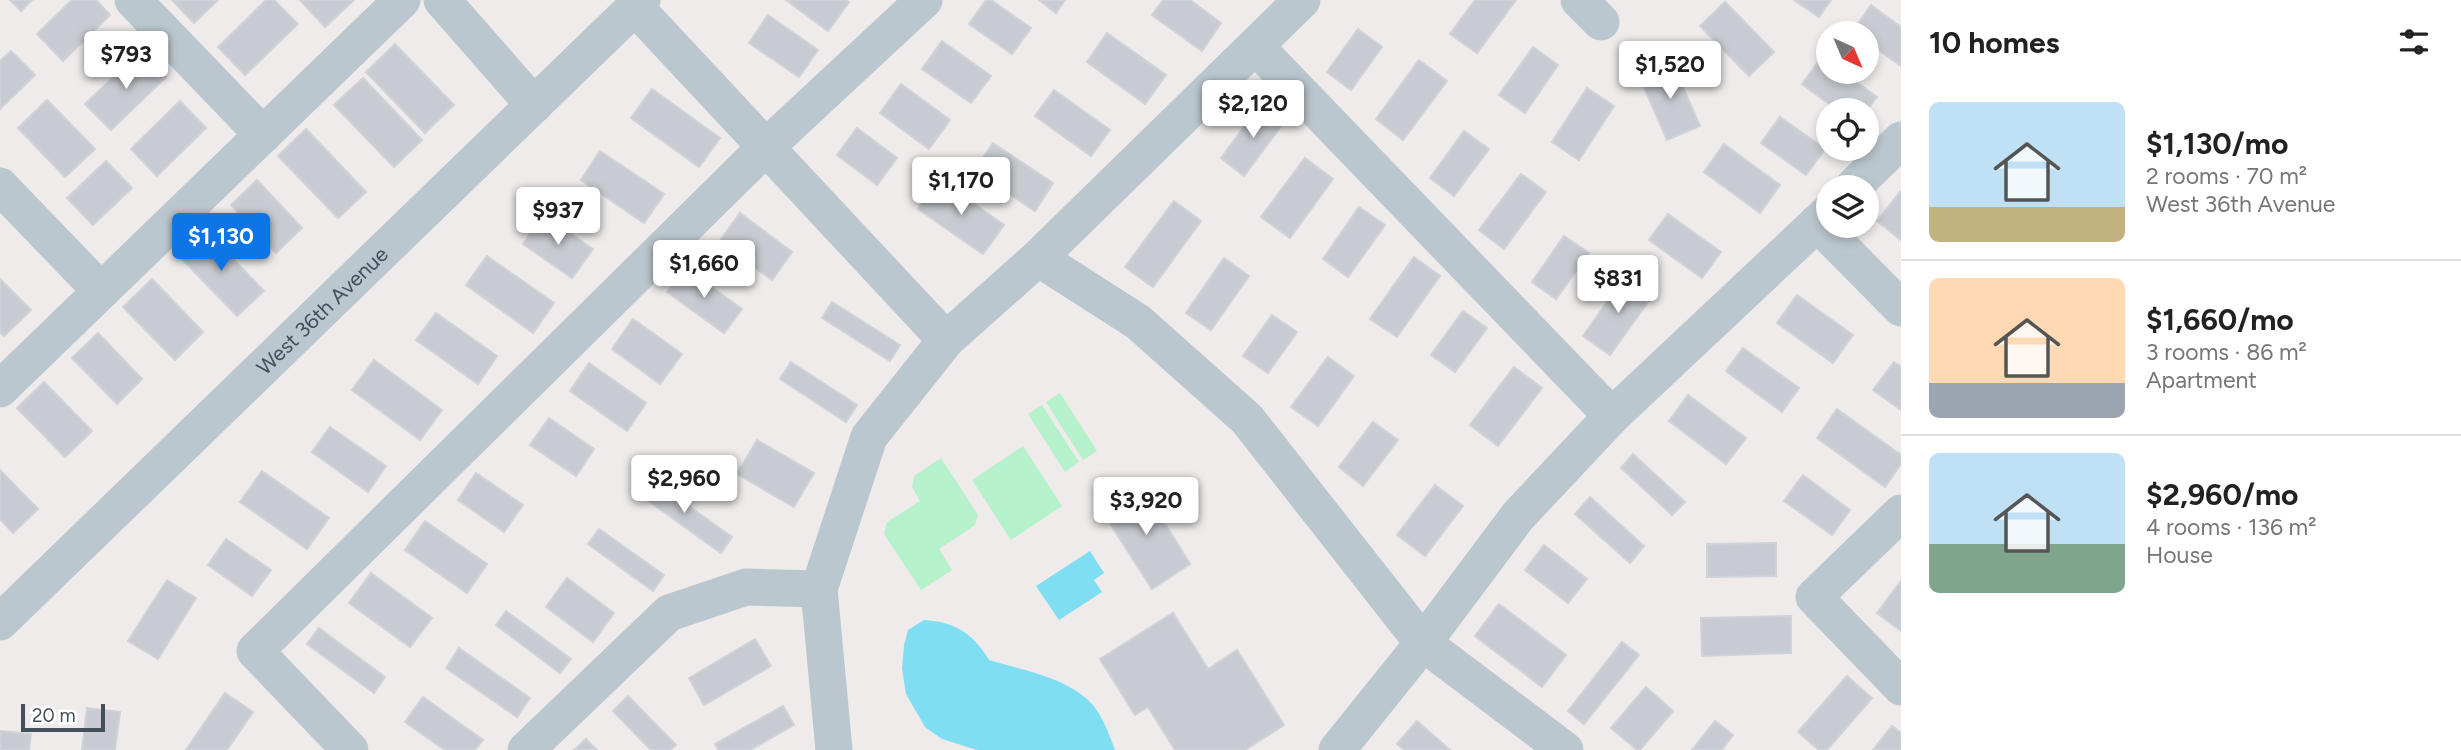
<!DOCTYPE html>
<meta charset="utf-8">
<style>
:root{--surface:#fff;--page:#f2f2f2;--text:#222;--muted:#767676;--line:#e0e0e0;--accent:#0e75e6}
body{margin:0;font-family:Figtree,sans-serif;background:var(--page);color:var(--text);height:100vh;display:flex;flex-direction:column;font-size:26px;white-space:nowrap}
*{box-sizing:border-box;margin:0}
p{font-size:23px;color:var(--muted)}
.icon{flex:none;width:38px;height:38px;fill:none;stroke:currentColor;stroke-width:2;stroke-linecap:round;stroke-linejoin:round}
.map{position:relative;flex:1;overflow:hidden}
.panel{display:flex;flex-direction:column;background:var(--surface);width:560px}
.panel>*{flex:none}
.needle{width:46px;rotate:136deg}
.fabs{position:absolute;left:1816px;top:21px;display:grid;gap:14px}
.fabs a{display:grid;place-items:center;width:63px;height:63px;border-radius:50%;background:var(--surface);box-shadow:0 4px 10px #0003;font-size:35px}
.scale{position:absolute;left:21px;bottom:18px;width:84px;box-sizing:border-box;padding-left:7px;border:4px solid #43505a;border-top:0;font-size:19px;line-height:24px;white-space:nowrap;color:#43505a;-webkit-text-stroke:5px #fff;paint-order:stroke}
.price{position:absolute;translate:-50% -60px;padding:0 16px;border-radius:7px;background:#fff;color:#222;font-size:23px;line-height:46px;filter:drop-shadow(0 2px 4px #0008)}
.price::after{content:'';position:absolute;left:50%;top:42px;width:21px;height:16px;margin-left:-10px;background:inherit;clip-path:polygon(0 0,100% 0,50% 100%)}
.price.selected{background:var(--accent);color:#fff}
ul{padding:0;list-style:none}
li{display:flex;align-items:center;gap:21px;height:175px;padding:0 28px}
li+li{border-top:2px solid var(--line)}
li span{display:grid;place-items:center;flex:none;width:196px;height:140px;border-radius:10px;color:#555}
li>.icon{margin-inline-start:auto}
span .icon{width:84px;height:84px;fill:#fffc;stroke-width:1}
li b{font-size:30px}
h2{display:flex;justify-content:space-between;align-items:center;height:84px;padding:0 28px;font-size:30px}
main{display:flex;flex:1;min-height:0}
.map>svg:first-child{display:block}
.green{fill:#b5f1ca}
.water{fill:#7fdef1}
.building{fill:#c8cbd1;stroke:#cfd2d8;stroke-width:2}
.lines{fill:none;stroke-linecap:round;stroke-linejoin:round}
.minor{stroke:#bbc7cf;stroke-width:37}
.labels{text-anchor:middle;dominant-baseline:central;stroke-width:7;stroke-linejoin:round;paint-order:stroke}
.street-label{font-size:21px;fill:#43505a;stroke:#fff}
</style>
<main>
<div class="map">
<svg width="1901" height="750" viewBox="0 0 1901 750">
<rect width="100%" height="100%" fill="#efebeb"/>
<!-- green -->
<g class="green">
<path d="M1060,393L1097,451L1083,460L1046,402Z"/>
<path d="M1042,405L1079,462L1065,472L1028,414Z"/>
<path d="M1023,446L1062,506L1011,540L972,480Z"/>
<path d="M941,458L978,515L975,525L939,549L952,570L921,590L884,534L887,522L920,501L912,487L914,476Z"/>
</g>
<!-- water -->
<g class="water">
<path d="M1090,551L1104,573L1094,580L1102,592L1059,620L1036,586Z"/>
<path d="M924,620C955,622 973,633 989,660C1021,670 1065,677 1090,702C1102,714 1109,734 1115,750H977L942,739L925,727L906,694L902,669L904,645L908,630Z"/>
</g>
<!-- building -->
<g class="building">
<path d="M10,0H32L21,11Z"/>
<path d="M72,0H96L110,15L63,61L37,34Z"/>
<path d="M172,0H218L194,23Z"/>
<path d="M266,0H274L298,24L245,75L218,47Z"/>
<path d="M300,0H354L325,27Z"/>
<path d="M786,0H846L849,2L828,31Z"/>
<path d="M986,0H991L1031,28L1012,54L969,24Z"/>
<path d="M1039,0H1065L1056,13Z"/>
<path d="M1163,0H1190L1221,23L1202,51L1152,15Z"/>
<path d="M1475,0H1516L1477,53L1450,34Z"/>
<path d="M1794,0H1831L1819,17Z"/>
<path d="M1725,2L1774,52L1749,76L1700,26Z"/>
<path d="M1871,5L1901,27V66L1867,42V33L1853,31Z"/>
<path d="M768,15L818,50L799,77L749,43Z"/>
<path d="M1358,29L1382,47L1351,90L1327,72Z"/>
<path d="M1107,33L1166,75L1145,104L1087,62Z"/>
<path d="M942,41L991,76L971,103L922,69Z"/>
<path d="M395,44L454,105L425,133L366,72Z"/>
<path d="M1533,47L1558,65L1525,113L1499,95Z"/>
<path d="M11,51L35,75L0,109V61Z"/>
<path d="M141,51L166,77L111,130L85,104Z"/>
<path d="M1822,57L1829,62V72H1842L1877,97L1867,110H1837L1802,84Z"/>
<path d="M1419,60L1447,81L1403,140L1376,119Z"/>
<path d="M1672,62L1700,126L1667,140L1639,76Z"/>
<path d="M363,78L422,140L394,167L334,105Z"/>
<path d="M901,84L950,120L929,149L880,113Z"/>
<path d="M1587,88L1614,106L1579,160L1552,142Z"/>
<path d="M652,89L720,138L699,167L631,118Z"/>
<path d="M1054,90L1110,130L1091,156L1035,116Z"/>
<path d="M47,100L95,149L65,177L18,128Z"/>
<path d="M180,101L206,128L157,176L131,149Z"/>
<path d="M1262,103L1285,121L1244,176L1221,158Z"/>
<path d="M1780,117L1825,149L1806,175L1761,143Z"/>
<path d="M857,128L897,158L877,185L837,155Z"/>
<path d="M306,129L366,192L338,218L278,156Z"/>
<path d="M1464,131L1489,149L1454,196L1430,178Z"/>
<path d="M993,143L1053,183L1035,211L974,171Z"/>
<path d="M1724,144L1780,185L1760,213L1704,172Z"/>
<path d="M600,151L664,194L644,223L581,180Z"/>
<path d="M1305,158L1333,179L1290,238L1261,217Z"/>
<path d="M106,161L132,188L93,225L67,198Z"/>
<path d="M1521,174L1546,192L1504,249L1479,230Z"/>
<path d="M939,179L1004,225L983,254L918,209Z"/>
<path d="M257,180L302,228L276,253L231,205Z"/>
<path d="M1900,192L1901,193V240L1877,221Z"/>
<path d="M1174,201L1201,221L1153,287L1125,267Z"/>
<path d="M1359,207L1385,225L1348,277L1323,259Z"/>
<path d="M740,213L792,252L772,280L719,242Z"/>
<path d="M1668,214L1721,252L1702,278L1649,240Z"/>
<path d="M543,215L593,249L572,278L523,244Z"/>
<path d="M205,230L264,291L237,316L179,256Z"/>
<path d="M1564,236L1589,253L1556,299L1532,282Z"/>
<path d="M487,256L554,303L533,333L466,285Z"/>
<path d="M1414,257L1440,276L1397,337L1370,319Z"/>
<path d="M1224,258L1249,276L1211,330L1186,313Z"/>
<path d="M685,268L742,309L724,333L667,292Z"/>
<path d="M1626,275L1653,295L1610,355L1583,336Z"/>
<path d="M0,279L31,310L4,336L0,332Z"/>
<path d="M152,279L203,332L175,360L123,307Z"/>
<path d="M1797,295L1853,335L1833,363L1777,323Z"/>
<path d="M832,302L900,345L890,361L822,318Z"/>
<path d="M1463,311L1487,328L1455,372L1431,355Z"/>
<path d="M436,313L497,356L478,384L416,340Z"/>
<path d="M1272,315L1297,332L1268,373L1243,356Z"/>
<path d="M633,319L682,354L660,384L612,349Z"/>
<path d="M98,333L142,379L117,404L72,358Z"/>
<path d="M1743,348L1799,388L1782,412L1726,371Z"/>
<path d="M1328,357L1354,376L1318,426L1291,407Z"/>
<path d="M374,360L442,410L420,440L352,390Z"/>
<path d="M791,362L857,405L846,422L780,379Z"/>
<path d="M1894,362L1901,367V410L1873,390Z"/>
<path d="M589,363L646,403L627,431L570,391Z"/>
<path d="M1514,367L1542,388L1498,446L1470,425Z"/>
<path d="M44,382L92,431L65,457L17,408Z"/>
<path d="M1688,395L1746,438L1726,464L1669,421Z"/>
<path d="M1837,409L1901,455V464L1885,487L1817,438Z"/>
<path d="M549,418L594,449L576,476L530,445Z"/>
<path d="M1373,422L1398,440L1363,486L1339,467Z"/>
<path d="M330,427L386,466L368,492L312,452Z"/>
<path d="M757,440L814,473L794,507L737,474Z"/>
<path d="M1633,454L1685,502L1672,515L1621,468Z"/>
<path d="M0,470L38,509L13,533L0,519Z"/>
<path d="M262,471L329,518L307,549L240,502Z"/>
<path d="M476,473L523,505L504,532L458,500Z"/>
<path d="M1803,475L1850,510L1832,535L1784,501Z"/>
<path d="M648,477L732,537L721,553L636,492Z"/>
<path d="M1141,485L1190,564L1152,589L1102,511Z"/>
<path d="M1435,485L1463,506L1425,556L1397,535Z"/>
<path d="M1590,497L1644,546L1630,563L1575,514Z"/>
<path d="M425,521L487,564L467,593L405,550Z"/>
<path d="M599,529L664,575L653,591L588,544Z"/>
<path d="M226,539L271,570L252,596L208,565Z"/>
<path d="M1776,543V576L1707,577V544Z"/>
<path d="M1544,545L1587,579L1568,603L1525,570Z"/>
<path d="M371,573L432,618L410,647L349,603Z"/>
<path d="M567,578L614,613L593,642L546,607Z"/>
<path d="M167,580L196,598L158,659L128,641Z"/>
<path d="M1901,581V631L1877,613Z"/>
<path d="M1499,604L1566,655L1542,687L1475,636Z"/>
<path d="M506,611L571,659L560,673L496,625Z"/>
<path d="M1173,613L1208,669L1237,650L1284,725L1245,750H1175L1148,707L1135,715L1100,659Z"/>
<path d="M1791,616V653L1702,656L1701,618Z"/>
<path d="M319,628L385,677L374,693L307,644Z"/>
<path d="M755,639L771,666L704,705L689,678Z"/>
<path d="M1622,642L1639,655L1584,724L1568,711Z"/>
<path d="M459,648L530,698L517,717L446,668Z"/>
<path d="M1847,676L1872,698L1827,750H1819L1798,732Z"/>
<path d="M1646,687L1673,711L1640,750H1637L1611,728Z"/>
<path d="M225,693L253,712L227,750H186Z"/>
<path d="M628,696L676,745L670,750H651L613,711Z"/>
<path d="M423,697L483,740L475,750H445L405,722Z"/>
<path d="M783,706L794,725L750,750H718L715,744Z"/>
<path d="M87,708L120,712L115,750H82Z"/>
<path d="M1417,721L1450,750H1404L1397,744Z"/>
<path d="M1715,721L1733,735L1722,750H1692Z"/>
<path d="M1892,726L1901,733V750H1873Z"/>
<path d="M0,731L31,734L29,750H0Z"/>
<path d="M586,739L597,750H574Z"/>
</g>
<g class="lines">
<!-- minor -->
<g class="minor">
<path d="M133,0L263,135"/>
<path d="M442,0L534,105"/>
<path d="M1579,0L1601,22"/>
<path d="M635,7L946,340"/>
<path d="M1256,47L1612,416"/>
<path d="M0,186L101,291"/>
<path d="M1853,187L1901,140"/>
<path d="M1817,223L1901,308"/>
<path d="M1038,258L1138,322L1247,419L1423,643L1565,750"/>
<path d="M0,389L402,0"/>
<path d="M1901,513L1814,597L1901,687"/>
<path id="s1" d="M0,622L642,0"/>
<path d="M350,750L255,651L767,146L924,0"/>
<path d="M526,750L669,613L746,587L819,589"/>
<path d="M834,750L819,589L869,437L946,340L1038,258L1302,0"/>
<path d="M1337,750L1423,643L1518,516L1612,416L1829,212"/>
</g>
</g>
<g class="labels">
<!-- street labels -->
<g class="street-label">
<text stroke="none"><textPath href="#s1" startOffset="448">West 36th Avenue</textPath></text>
</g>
</g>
</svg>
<div class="fabs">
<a><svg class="needle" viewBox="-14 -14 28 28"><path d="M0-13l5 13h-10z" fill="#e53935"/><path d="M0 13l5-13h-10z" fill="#767676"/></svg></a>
<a><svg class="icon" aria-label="locate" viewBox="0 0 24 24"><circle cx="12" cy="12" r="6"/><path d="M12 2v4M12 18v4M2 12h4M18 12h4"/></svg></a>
<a><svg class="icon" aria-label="layers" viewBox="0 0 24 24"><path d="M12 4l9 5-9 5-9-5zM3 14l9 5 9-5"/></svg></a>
</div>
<div class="scale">20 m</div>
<b class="price" style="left:126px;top:91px">$793</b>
<b class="price" style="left:1670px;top:101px">$1,520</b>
<b class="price" style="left:1253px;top:140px">$2,120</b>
<b class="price" style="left:961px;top:217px">$1,170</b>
<b class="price" style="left:558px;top:247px">$937</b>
<b class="price selected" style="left:221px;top:273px">$1,130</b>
<b class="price" style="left:704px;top:300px">$1,660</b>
<b class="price" style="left:1618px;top:315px">$831</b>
<b class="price" style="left:684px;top:515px">$2,960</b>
<b class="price" style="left:1146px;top:537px">$3,920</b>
</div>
<section class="panel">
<h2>10 homes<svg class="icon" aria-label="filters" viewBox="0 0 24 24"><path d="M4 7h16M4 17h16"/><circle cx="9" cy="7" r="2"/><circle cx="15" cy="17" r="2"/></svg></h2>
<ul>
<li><span style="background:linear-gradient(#bfe0f5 75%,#c2b280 0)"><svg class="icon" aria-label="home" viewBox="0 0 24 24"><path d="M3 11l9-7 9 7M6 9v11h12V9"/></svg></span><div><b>$1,130/mo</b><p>2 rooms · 70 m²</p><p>West 36th Avenue</p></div></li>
<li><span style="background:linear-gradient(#ffd9b3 75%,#9aa5b1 0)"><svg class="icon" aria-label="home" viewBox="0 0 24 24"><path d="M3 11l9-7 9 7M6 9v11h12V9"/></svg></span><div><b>$1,660/mo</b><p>3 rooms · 86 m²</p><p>Apartment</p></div></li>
<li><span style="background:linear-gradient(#bfe0f5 65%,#7fa58c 0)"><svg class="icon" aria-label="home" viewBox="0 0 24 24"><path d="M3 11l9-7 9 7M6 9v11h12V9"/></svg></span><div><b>$2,960/mo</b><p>4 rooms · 136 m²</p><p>House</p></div></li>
</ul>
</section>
</main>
